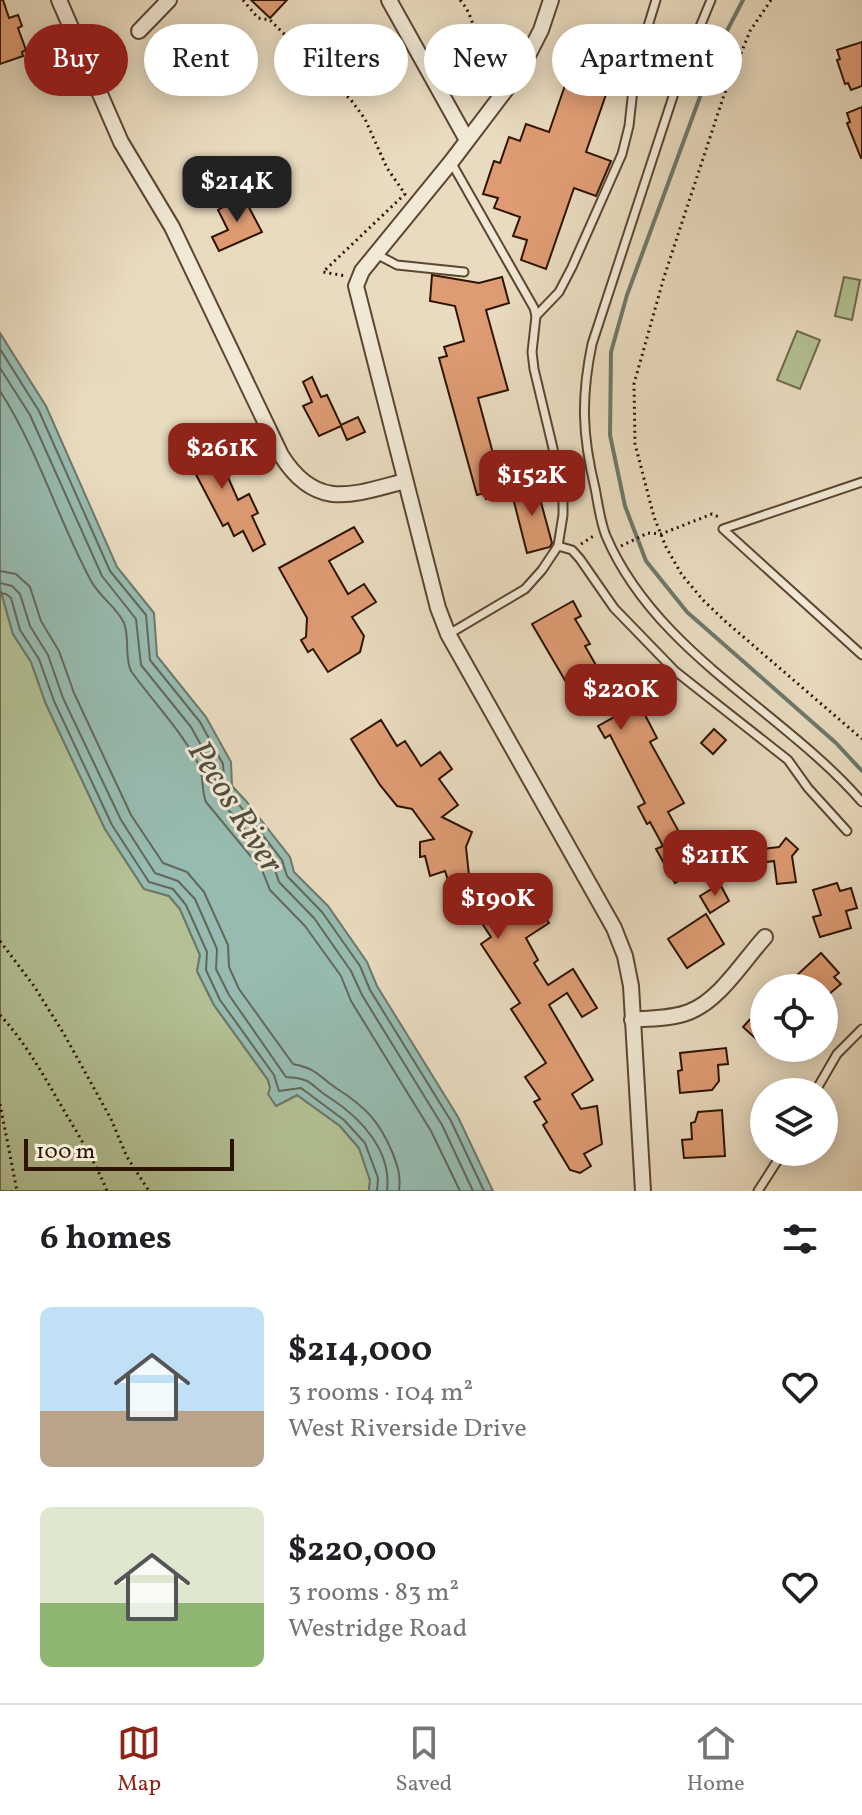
<!DOCTYPE html>
<meta charset="utf-8">
<style>
:root{--surface:#fff;--page:#f2f2f2;--text:#202124;--muted:#757577;--line:#e0e0e0;--accent:#8f2418}
body{margin:0;font-family:Vollkorn,serif;background:var(--page);color:var(--text);height:100vh;display:flex;flex-direction:column;font-size:30px;white-space:nowrap}
*{box-sizing:border-box;margin:0}
p{font-size:26px;color:var(--muted)}
.icon{flex:none;width:44px;height:44px;fill:none;stroke:currentColor;stroke-width:2;stroke-linecap:round;stroke-linejoin:round}
.map{position:relative;height:1191px;overflow:hidden}
.side{display:flex;flex-direction:column;background:var(--surface);flex:1}
.side>*{flex:none}
.banner{position:absolute;left:24px;top:24px;width:814px;height:72px;display:flex;gap:16px}
.buttons{position:absolute;left:750px;top:974px;display:grid;gap:16px}
.buttons a{display:grid;place-items:center;width:88px;height:88px;border-radius:50%;background:var(--surface);box-shadow:0 4px 20px #0003;font-size:40px}
.scale{position:absolute;left:24px;bottom:20px;width:210px;box-sizing:border-box;padding-left:8px;border:4px solid #2d1402;border-top:0;font-size:22px;line-height:28px;white-space:nowrap;color:#2d1402;-webkit-text-stroke:6px #f1e8d5;paint-order:stroke}
.price{position:absolute;translate:-50% -68px;padding:0 18px;border-radius:16px;background:var(--accent);color:#fff;font-size:26px;line-height:52px;filter:drop-shadow(0 2px 4px #0008)}
.price::after{content:'';position:absolute;left:50%;top:48px;width:24px;height:18px;margin-left:-12px;background:inherit;clip-path:polygon(0 0,100% 0,50% 100%)}
.price.selected{background:#222;color:#fff}
ul{padding:0;list-style:none}
li{display:flex;align-items:center;gap:24px;height:200px;padding:0 40px}
li span{display:grid;place-items:center;flex:none;width:224px;height:160px;border-radius:12px;color:#555}
li>.icon{margin-inline-start:auto}
span .icon{width:96px;height:96px;fill:#fffc;stroke-width:1}
li b{font-size:34px}
h2{display:flex;justify-content:space-between;align-items:center;height:96px;padding:0 40px;font-size:34px}
.pill{padding:0 28px;border-radius:36px;background:var(--surface);box-shadow:0 4px 20px #0003;font-size:28px;line-height:72px}
.pill.selected{background:var(--accent);color:#fff}
.menu{display:flex;justify-content:space-around;align-items:center;height:112px;border-top:2px solid var(--line);background:var(--surface);font-size:22px;color:var(--muted)}
.menu a{display:grid;justify-items:center;gap:4px}
.menu .selected{color:var(--accent)}
.map>svg:first-child{display:block}
.green{fill:#b3c194;stroke:#706a4b;stroke-width:2}
.water{fill:#97bbb0;stroke:#6d786a;stroke-width:2}
.lines{fill:none;stroke-linecap:round;stroke-linejoin:round}
.shore{stroke:#626859;stroke-width:2}
.stream{stroke:#6d786a;stroke-width:4}
.building{fill:#df9c74;stroke:#2d1402;stroke-width:2}
.lane-casing{stroke:#5c4631;stroke-width:11}
.street-casing{stroke:#5c4631;stroke-width:18}
.path{stroke:#2d1402;stroke-width:3;stroke-dasharray:2 4;stroke-linecap:butt}
.lane{stroke:#f1e8d5;stroke-width:7}
.street{stroke:#f1e8d5;stroke-width:14}
.labels{text-anchor:middle;dominant-baseline:central;stroke-width:6;stroke-linejoin:round;paint-order:stroke}
.water-label{font-size:34px;font-style:italic;fill:#524e3f;stroke:#f1e8d5}
</style>
<div class="map">
<svg width="862" height="1191" viewBox="0 0 862 1191">
<rect width="100%" height="100%" fill="#e9dbbf"/>
<filter id="stains"><feTurbulence type="fractalNoise" baseFrequency=".0025" numOctaves="4"/><feColorMatrix values="0 0 0 0 .2 0 0 0 0 .09 0 0 0 0 .02 0 0 0 .5 -.17"/></filter>
<radialGradient id="worn" r=".72"><stop offset=".6" stop-color="#630" stop-opacity="0"/><stop offset="1" stop-color="#630" stop-opacity=".3"/></radialGradient>
<!-- green -->
<g class="green">
<path d="M844,277L860,280L852,320L835,316Z"/>
<path d="M797,331L820,340L800,389L777,380Z"/>
<path d="M0,588L13,634L31,662L46,704L105,829L144,889L169,896L180,909L200,955L197,971L214,1005L268,1080L276,1106L297,1095L340,1126L359,1148L370,1180L369,1191H0Z"/>
</g>
<!-- water -->
<path class="water" d="M0,333L46,406L117,567L154,613L157,656L206,717L231,762L232,786L246,801L290,857L294,872L328,906L367,962L377,986L458,1117L493,1191H369L370,1180L359,1148L340,1126L297,1095L276,1106L268,1094L270,1088L268,1080L214,1005L197,971L200,955L180,909L169,896L144,889L105,829L46,704L31,662L13,634L0,588Z"/>
<g class="lines">
<!-- shore -->
<g class="shore">
<path d="M0,349L39,411L110,571L146,615L150,660L200,722L223,764L225,791L240,806L282,860L287,876L322,912L360,966L370,990L451,1121L484,1191"/>
<path d="M0,368L30,415L102,576L136,619L141,665L191,727L213,767L217,796L273,864L279,882L314,918L351,971L362,995L442,1125L473,1191"/>
<path d="M0,391C38,450 57,517 90,579C98,596 117,607 124,623C130,638 124,656 131,671C154,703 181,730 199,765C204,777 201,790 206,802L262,870L270,890L305,926L341,976L351,1001L431,1131L460,1191"/>
<path d="M0,571L16,574L30,587L41,621L59,651L74,693L131,815L163,863L187,872L204,892L228,945L229,967L239,989L293,1064C318,1069 318,1076 336,1088C366,1107 380,1122 393,1154C398,1167 401,1177 399,1191"/>
<path d="M0,583L12,586L20,594L30,626L48,655L63,698L121,820L155,873L178,881L195,899L217,949L216,969L229,995L286,1077C315,1079 309,1085 330,1098C361,1118 392,1151 387,1191"/>
<path d="M0,593L6,594L11,598L20,630L39,659L54,701L112,825L149,882L173,889L186,905L207,952L206,970L220,1000L274,1075L279,1091L301,1088L344,1120L365,1143L378,1178L377,1191"/>
</g>
<!-- stream -->
<path class="stream" d="M743,0L718,48L627,295L611,352L610,435L625,506L646,561L687,612L836,743L862,771"/>
</g>
<!-- building -->
<g class="building">
<path d="M0,0H3L9,18L18,15L22,26L18,28L26,50L22,52L23,56L0,64Z"/>
<path d="M251,0H287L270,18Z"/>
<path d="M862,42V86L851,90L848,83L845,84L837,60L840,59L837,50Z"/>
<path d="M575,45L618,60L586,152L611,161L596,196L574,188L546,269L521,260L527,240L513,236L520,217L494,208L498,198L483,194L494,161L500,163L509,137L520,141L526,124L549,132L574,59L571,58Z"/>
<path d="M862,107V158H861L847,123L850,122L847,113Z"/>
<path d="M243,196L262,232L219,251L212,237L228,230L218,210Z"/>
<path d="M432,275L479,283L502,277L509,303L486,310L508,390L478,398L504,494L486,499L484,493L477,495L439,358L447,356L444,347L464,341L455,306L430,301Z"/>
<path d="M312,377L321,397L327,395L341,425L358,417L365,432L347,440L341,426L319,436L303,406L312,402L303,382Z"/>
<path d="M216,439L228,464L223,466L238,500L249,494L258,513L252,516L265,544L253,551L243,531L234,536L228,523L223,526L191,465L177,471L172,459Z"/>
<path d="M536,484L552,543L550,547L527,553L511,490Z"/>
<path d="M354,527L363,542L329,561L348,594L364,584L376,602L352,617L364,636L360,652L328,672L313,649L308,652L301,640L306,637L307,618L279,568Z"/>
<path d="M573,601L581,616L575,619L590,644L585,646L605,681L613,676L625,697L637,691L648,711L644,713L657,738L650,742L684,803L668,812L695,861L686,866L690,874L675,883L656,849L663,846L650,822L647,824L638,807L645,803L610,735L605,738L598,726L614,717L599,690L585,699L580,690L573,694L532,624Z"/>
<path d="M381,720L397,746L405,741L421,766L440,752L452,769L439,779L458,805L442,817L472,832L466,847L470,885L484,876L501,902L520,889L533,909L538,906L549,923L526,938L538,960L534,963L548,985L573,969L597,1008L582,1017L567,993L549,1005L593,1080L572,1094L581,1109L597,1106L602,1144L584,1154L591,1166L580,1173L570,1170L543,1125L547,1122L534,1102L540,1099L525,1077L546,1063L511,1009L520,1003L481,944L491,937L452,878L448,880L445,871L430,876L425,856L420,857V842L434,839L412,809L397,806L380,785L351,739Z"/>
<path d="M714,729L726,740L713,754L701,743Z"/>
<path d="M786,838L798,849L792,856L796,882L777,884L774,861L748,865L746,851L779,847Z"/>
<path d="M837,883L840,891L851,888L857,908L846,911L851,928L820,937L813,917L821,915L813,890Z"/>
<path d="M720,884L729,901L710,913L700,896Z"/>
<path d="M706,914L724,944L687,968L668,939Z"/>
<path d="M821,953L839,973L834,977L841,984L828,995L824,988H806L796,976Z"/>
<path d="M764,1004V1046L743,1027Z"/>
<path d="M726,1048L728,1064L718,1065L719,1081L712,1090L680,1093L678,1071L682,1070L680,1053Z"/>
<path d="M722,1110L725,1156L684,1158L682,1140L692,1139L691,1123L695,1122L698,1112Z"/>
</g>
<g class="lines">
<!-- lane casing -->
<g class="lane-casing">
<g id="lane">
<path d="M711,0L680,75L592,344C581,397 582,435 595,488C598,503 600,521 606,536C656,653 782,710 862,802"/>
<path d="M376,254L397,265L464,272"/>
<path d="M536,316L559,292L572,267L622,154L629,126L634,80L645,52L648,26L656,0"/>
<path d="M862,482L723,529L862,655"/>
<path d="M558,546L572,550L580,559L614,608L675,671L788,760L808,788L847,831"/>
<path d="M449,634L525,589L542,570L558,546L563,515V490L534,369L532,352L536,316L534,308L451,162"/>
<path d="M815,1092L837,1054L862,1029"/>
<path d="M758,1191L783,1152"/>
</g>
</g>
<!-- street casing -->
<g class="street-casing">
<g id="street">
<path d="M59,0L121,142L172,227L281,455C316,511 352,495 405,481"/>
<path d="M389,0L467,140"/>
<path d="M551,0L541,30L520,71L451,162L362,271L356,286L438,608L448,634L614,928L625,956L631,986L643,1191"/>
<path d="M139,31L169,0"/>
<path d="M632,1020C650,1018 671,1019 689,1012C720,1000 743,961 765,937"/>
</g>
</g>
<!-- path -->
<g class="path">
<path d="M243,0L258,18L270,20L351,100L365,119L387,168L405,194L323,272L346,276"/>
<path d="M460,0C470,11 471,21 477,34C484,47 497,57 509,66"/>
<path d="M771,0L750,31L723,98L664,277L634,384L635,444L654,517L666,547L682,575L703,600L725,621L862,739"/>
<path d="M581,544L595,535"/>
<path d="M621,546L648,533L661,534L712,514L721,518"/>
<path d="M0,941L34,986L64,1034L111,1119L127,1157L149,1191"/>
<path d="M0,1015C27,1044 46,1080 66,1114C81,1139 96,1164 107,1191"/>
<path d="M0,1104L17,1191"/>
</g>
<!-- lane -->
<use href="#lane" class="lane"/>
<!-- street -->
<use href="#street" class="street"/>
</g>
<g class="labels">
<!-- water labels -->
<g class="water-label">
<text transform="translate(234 808) rotate(58)">Pecos River</text>
</g>
</g>
<rect width="100%" height="100%" filter="url(#stains)"/>
<rect width="100%" height="100%" fill="url(#worn)"/>
</svg>
<div class="buttons">
<a><svg class="icon" aria-label="locate" viewBox="0 0 24 24"><circle cx="12" cy="12" r="6"/><path d="M12 2v4M12 18v4M2 12h4M18 12h4"/></svg></a>
<a><svg class="icon" aria-label="layers" viewBox="0 0 24 24"><path d="M12 4l9 5-9 5-9-5zM3 14l9 5 9-5"/></svg></a>
</div>
<div class="scale">100 m</div>
<b class="price selected" style="left:237px;top:224px">$214K</b>
<b class="price" style="left:222px;top:491px">$261K</b>
<b class="price" style="left:532px;top:518px">$152K</b>
<b class="price" style="left:621px;top:732px">$220K</b>
<b class="price" style="left:715px;top:898px">$211K</b>
<b class="price" style="left:498px;top:941px">$190K</b>
<div class="banner">
<a class="pill selected">Buy</a>
<a class="pill">Rent</a>
<a class="pill">Filters</a>
<a class="pill">New</a>
<a class="pill">Apartment</a>
</div>
</div>
<section class="side">
<h2>6 homes<svg class="icon" aria-label="filters" viewBox="0 0 24 24"><path d="M4 7h16M4 17h16"/><circle cx="9" cy="7" r="2"/><circle cx="15" cy="17" r="2"/></svg></h2>
<ul>
<li><span style="background:linear-gradient(#bfe0f5 65%,#b9a48a 0)"><svg class="icon" aria-label="home" viewBox="0 0 24 24"><path d="M3 11l9-7 9 7M6 9v11h12V9"/></svg></span><div><b>$214,000</b><p>3 rooms · 104 m²</p><p>West Riverside Drive</p></div><svg class="icon" aria-label="heart" viewBox="0 0 24 24"><path d="M12 20l-8-8c-3-5 5-10 8-4 3-6 11-1 8 4z"/></svg></li>
<li><span style="background:linear-gradient(#dfe7d0 60%,#8fb573 0)"><svg class="icon" aria-label="home" viewBox="0 0 24 24"><path d="M3 11l9-7 9 7M6 9v11h12V9"/></svg></span><div><b>$220,000</b><p>3 rooms · 83 m²</p><p>Westridge Road</p></div><svg class="icon" aria-label="heart" viewBox="0 0 24 24"><path d="M12 20l-8-8c-3-5 5-10 8-4 3-6 11-1 8 4z"/></svg></li>
</ul>
</section>
<nav class="menu">
<a class="selected"><svg class="icon" aria-label="map" viewBox="0 0 24 24"><path d="M3 6l6-2 6 2 6-2v14l-6 2-6-2-6 2zM9 4v14M15 6v14"/></svg>Map</a>
<a><svg class="icon" aria-label="saved" viewBox="0 0 24 24"><path d="M7 4h10v16l-5-4-5 4z"/></svg>Saved</a>
<a><svg class="icon" aria-label="home" viewBox="0 0 24 24"><path d="M3 11l9-7 9 7M6 9v11h12V9"/></svg>Home</a>
</nav>
